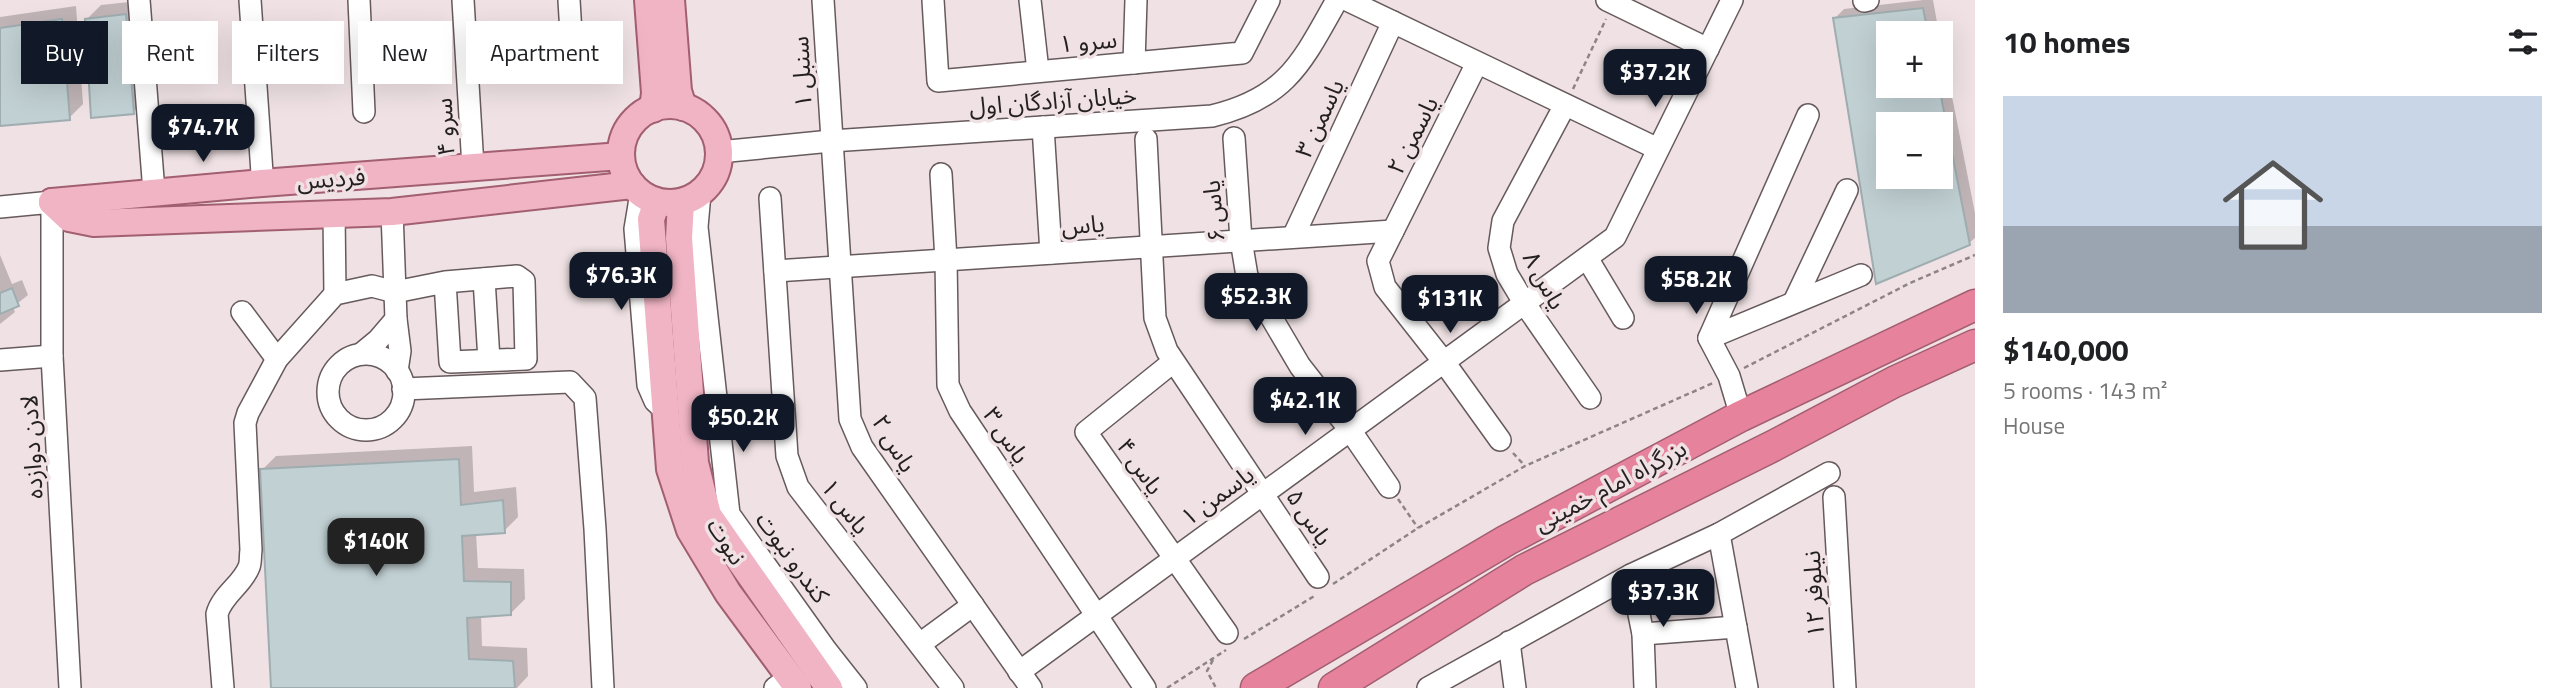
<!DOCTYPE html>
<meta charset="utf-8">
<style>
:root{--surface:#fff;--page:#f2f2f2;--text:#202124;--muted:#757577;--accent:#111827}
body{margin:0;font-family:"Titillium Web","Noto Sans Arabic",sans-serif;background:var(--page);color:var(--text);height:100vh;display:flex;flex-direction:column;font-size:26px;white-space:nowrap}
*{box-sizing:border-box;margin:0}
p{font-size:23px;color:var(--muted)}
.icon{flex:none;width:38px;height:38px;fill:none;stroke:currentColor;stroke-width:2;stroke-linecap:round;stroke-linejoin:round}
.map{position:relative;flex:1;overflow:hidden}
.drawer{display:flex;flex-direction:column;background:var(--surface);width:595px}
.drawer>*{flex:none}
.guide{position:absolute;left:21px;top:21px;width:665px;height:63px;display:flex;gap:14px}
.controls{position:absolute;left:1876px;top:21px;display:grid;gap:14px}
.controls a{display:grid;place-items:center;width:77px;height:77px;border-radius:0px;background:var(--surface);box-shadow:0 7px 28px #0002;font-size:35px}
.price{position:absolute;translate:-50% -60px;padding:0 16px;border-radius:14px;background:var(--accent);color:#fff;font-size:23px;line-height:46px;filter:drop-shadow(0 2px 4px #0008)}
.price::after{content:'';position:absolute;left:50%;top:42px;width:21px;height:16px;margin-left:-10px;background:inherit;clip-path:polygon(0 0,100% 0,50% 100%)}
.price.active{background:#222;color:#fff}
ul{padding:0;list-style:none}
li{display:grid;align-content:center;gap:14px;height:371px;padding:0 28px}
li span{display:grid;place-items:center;height:217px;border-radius:0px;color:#555}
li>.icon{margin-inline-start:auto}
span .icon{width:126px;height:126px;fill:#fffc;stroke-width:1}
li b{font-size:30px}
h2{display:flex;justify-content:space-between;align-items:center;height:84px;padding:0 28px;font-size:30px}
.chip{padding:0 24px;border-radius:0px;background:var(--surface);box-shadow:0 7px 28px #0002;font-size:24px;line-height:63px}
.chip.active{background:var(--accent);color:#fff}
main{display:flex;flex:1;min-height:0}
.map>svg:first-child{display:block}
.shadow{fill:#0003;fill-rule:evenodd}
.building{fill:#c1d0d3;stroke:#9fadb0;stroke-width:2;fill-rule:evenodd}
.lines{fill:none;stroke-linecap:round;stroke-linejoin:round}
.minor-casing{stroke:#665a5c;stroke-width:24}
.major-casing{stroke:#a25f71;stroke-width:30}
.highway-casing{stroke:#a25f71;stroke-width:33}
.path{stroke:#8e8486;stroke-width:2.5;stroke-dasharray:5 3.5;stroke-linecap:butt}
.minor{stroke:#fff;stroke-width:21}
.major{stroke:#f0b4c4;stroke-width:26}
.highway{stroke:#e6829c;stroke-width:30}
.labels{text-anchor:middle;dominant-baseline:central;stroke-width:7;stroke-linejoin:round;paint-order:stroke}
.street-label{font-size:24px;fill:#241f20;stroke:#f0e2e4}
</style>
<main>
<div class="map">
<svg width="1975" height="688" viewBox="0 0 1975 688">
<rect width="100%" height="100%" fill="#f0e2e4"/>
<!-- shadow -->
<g class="shadow">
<path d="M1923,0H1933L1939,33H1888V86H1941V41L1975,213V238L1969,243L1877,281L1835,18L1844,9ZM1888,124H1941V177H1888Z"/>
<path d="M139,1L147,98L133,112L87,19L101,5Z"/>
<path d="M76,6L83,104L69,118L0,126V17Z"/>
<path d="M0,255L12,284L22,280L28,295L13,307L15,312L0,324Z"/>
<path d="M472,446L474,492L516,487L518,517L504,531L476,533L478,568L524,569L525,599L511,613L481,615L482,646L527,648L528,676L517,688H273L262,470L276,456Z"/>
</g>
<!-- building -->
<g class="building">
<path d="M1923,8L1928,33H1888V86H1939L1970,245L1876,284L1833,18ZM1888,124H1941V177H1888Z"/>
<path d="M126,14L134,114L91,118L85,19Z"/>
<path d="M62,19L70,120L0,126V28Z"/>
<path d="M12,288L19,306L0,314V293Z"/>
<path d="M459,459L461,505L503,500L505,533L462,536L464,581L511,582V615L467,618L469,659L513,661L515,688H271L260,469Z"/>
</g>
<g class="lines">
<!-- minor casing -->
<g class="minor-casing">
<g id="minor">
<path d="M139,0L154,192"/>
<path d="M250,0L262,173"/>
<path d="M359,0L364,112"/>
<path d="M463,0L473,167"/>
<path d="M569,0L572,50"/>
<path d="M823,0L850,419L862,447L1031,688"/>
<path d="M933,0L938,81L1242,53L1269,0"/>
<path d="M1030,0L1038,71"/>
<path d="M1347,0L1658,149"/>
<path d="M1607,0L1708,49"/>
<path d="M1864,1L1868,0"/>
<path d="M1134,63L1136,0"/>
<path d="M1477,63L1378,261L1385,287L1444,362L1500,440"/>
<path d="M1565,105L1503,221L1499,248L1507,274L1525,304L1590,398"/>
<path d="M1808,115L1709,338L1861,275"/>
<path d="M1043,127L1051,253"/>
<path d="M1234,138L1241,240L1247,276L1300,366L1350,430L1389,487"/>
<path d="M1146,139L1155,318L1167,351L1318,577"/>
<path d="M719,152L831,141L1212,116C1287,98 1302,62 1337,0"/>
<path d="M941,174L946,260L948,385L960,411L1145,688"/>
<path d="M641,193L635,229L648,385L655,401L666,411"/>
<path d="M700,193L697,227L729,514L826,650L856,688"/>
<path d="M770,198L787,456L798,487L953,688"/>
<path d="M0,207L52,202V356L70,688"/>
<path d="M392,212L396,319L400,351L397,371"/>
<path d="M334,213L335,294"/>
<path d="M1293,237L1393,22"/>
<path d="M1587,258L1623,318"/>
<path d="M775,271L1393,231"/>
<path d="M484,279L489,360"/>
<path d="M1794,302L1847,190"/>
<path d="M242,312L277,359"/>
<path d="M1709,338L1729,376L1741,416"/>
<path d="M361,354L378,340L396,319"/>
<circle cx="366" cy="392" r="38"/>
<path d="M0,360L52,356"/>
<path d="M1173,362L1086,432L1227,633"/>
<path d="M403,389L570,382L585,398L595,529L603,688"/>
<path d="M1834,497L1845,688"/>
<path d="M1719,534L1747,688"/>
<path d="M1631,575L1643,634L1645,688"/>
<path d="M1643,634L1736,627"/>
<path d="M1509,642L1515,688"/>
<path d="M920,644L973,605"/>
<path d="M1019,672L1615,237L1732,0"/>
<path d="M223,688L217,614C222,595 242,585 249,567C251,562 250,556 251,550L245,423L248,413L277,359L335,294L372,286L395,292L445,282L517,276L524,281L526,359L450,362L445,282"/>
<path d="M775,688L790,677"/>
<path d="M1428,688L1631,575L1719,534L1829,473"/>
</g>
</g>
<!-- major casing -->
<g class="major-casing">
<g id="major">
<path d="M648,0L655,93L653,109"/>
<path d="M671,0L678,91L683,107"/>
<circle cx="670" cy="154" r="49"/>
<path d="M52,202L69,218L94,223L392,212L632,185"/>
<path d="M52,202L262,183L621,156"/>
<path d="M657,202L651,219L670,469L690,530L728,593L798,688"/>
<path d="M681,202L679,238L695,463L708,515L829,688"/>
</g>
</g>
<!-- highway casing -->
<g class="highway-casing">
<g id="highway">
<path d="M1256,688L1507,540L1741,416L1975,305"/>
<path d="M1334,688L1524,570L1773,446L1894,382L1975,345"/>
</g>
</g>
<!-- path -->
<g class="path">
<path d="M1573,89L1606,19"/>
<path d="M1744,368L1910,283L1975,255"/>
<path d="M1513,453L1525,466"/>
<path d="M1398,499L1418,528"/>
<path d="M1333,584L1418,528L1525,466L1713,383"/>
<path d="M1244,639L1316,595"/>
<path d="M1213,660L1207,671L1216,688"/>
<path d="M1167,688L1226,650"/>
</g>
<!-- minor -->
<use href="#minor" class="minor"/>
<!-- major -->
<use href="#major" class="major"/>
<!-- highway -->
<use href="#highway" class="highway"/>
</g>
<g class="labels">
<!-- street labels -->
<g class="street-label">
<text transform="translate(1088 41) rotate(-5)">سرو ۱</text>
<text transform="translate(801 72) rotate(-93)">سنبل ۱</text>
<text transform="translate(1053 100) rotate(-4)">خیابان آزادگان اول</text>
<text transform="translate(1319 118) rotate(-65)">یاسمن ۳</text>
<text transform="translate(444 127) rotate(-93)">سرو ۴</text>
<text transform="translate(1412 135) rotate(-63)">یاسمن ۲</text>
<text transform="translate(331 178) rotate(-4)">فردیس</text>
<text transform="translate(1213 211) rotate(-95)">یاس ۶</text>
<text transform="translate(1083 224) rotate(-4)">یاس</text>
<text transform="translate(1545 280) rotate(61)">یاس ۸</text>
<text transform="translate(1007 435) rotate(56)">یاس ۳</text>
<text transform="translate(895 443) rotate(59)">یاس ۲</text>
<text transform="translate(31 447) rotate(-93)">لادن دوازده</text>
<text transform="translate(1141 466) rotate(55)">یاس ۴</text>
<text transform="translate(1610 485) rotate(-28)">بزرگراه امام خمینی</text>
<text transform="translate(1217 495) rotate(-36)">یاسمن ۱</text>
<text transform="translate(846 506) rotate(52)">یاس ۱</text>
<text transform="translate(1310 517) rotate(56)">یاس ۵</text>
<text transform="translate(727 541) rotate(57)">نبوت</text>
<text transform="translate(793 557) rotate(54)">کندرو نبوت</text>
<text transform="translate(1813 594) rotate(-93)">نیلوفر ۱۲</text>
</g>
</g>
</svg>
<div class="controls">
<a>+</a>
<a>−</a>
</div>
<b class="price" style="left:1655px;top:109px">$37.2K</b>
<b class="price" style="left:203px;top:164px">$74.7K</b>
<b class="price" style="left:621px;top:312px">$76.3K</b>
<b class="price" style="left:1696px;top:316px">$58.2K</b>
<b class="price" style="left:1256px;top:333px">$52.3K</b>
<b class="price" style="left:1450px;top:335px">$131K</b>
<b class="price" style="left:1305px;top:437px">$42.1K</b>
<b class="price" style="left:743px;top:454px">$50.2K</b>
<b class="price active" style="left:376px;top:578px">$140K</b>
<b class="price" style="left:1663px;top:629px">$37.3K</b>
<div class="guide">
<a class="chip active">Buy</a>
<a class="chip">Rent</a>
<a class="chip">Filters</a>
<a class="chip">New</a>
<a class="chip">Apartment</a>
</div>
</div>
<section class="drawer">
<h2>10 homes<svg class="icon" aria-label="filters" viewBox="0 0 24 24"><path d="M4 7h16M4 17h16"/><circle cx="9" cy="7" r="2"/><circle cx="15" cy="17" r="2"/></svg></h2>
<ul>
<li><span style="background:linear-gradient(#c9d6e8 60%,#9aa5b1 0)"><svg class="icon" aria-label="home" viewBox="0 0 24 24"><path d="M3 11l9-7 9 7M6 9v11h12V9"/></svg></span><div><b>$140,000</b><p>5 rooms · 143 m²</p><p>House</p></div></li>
</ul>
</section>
</main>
